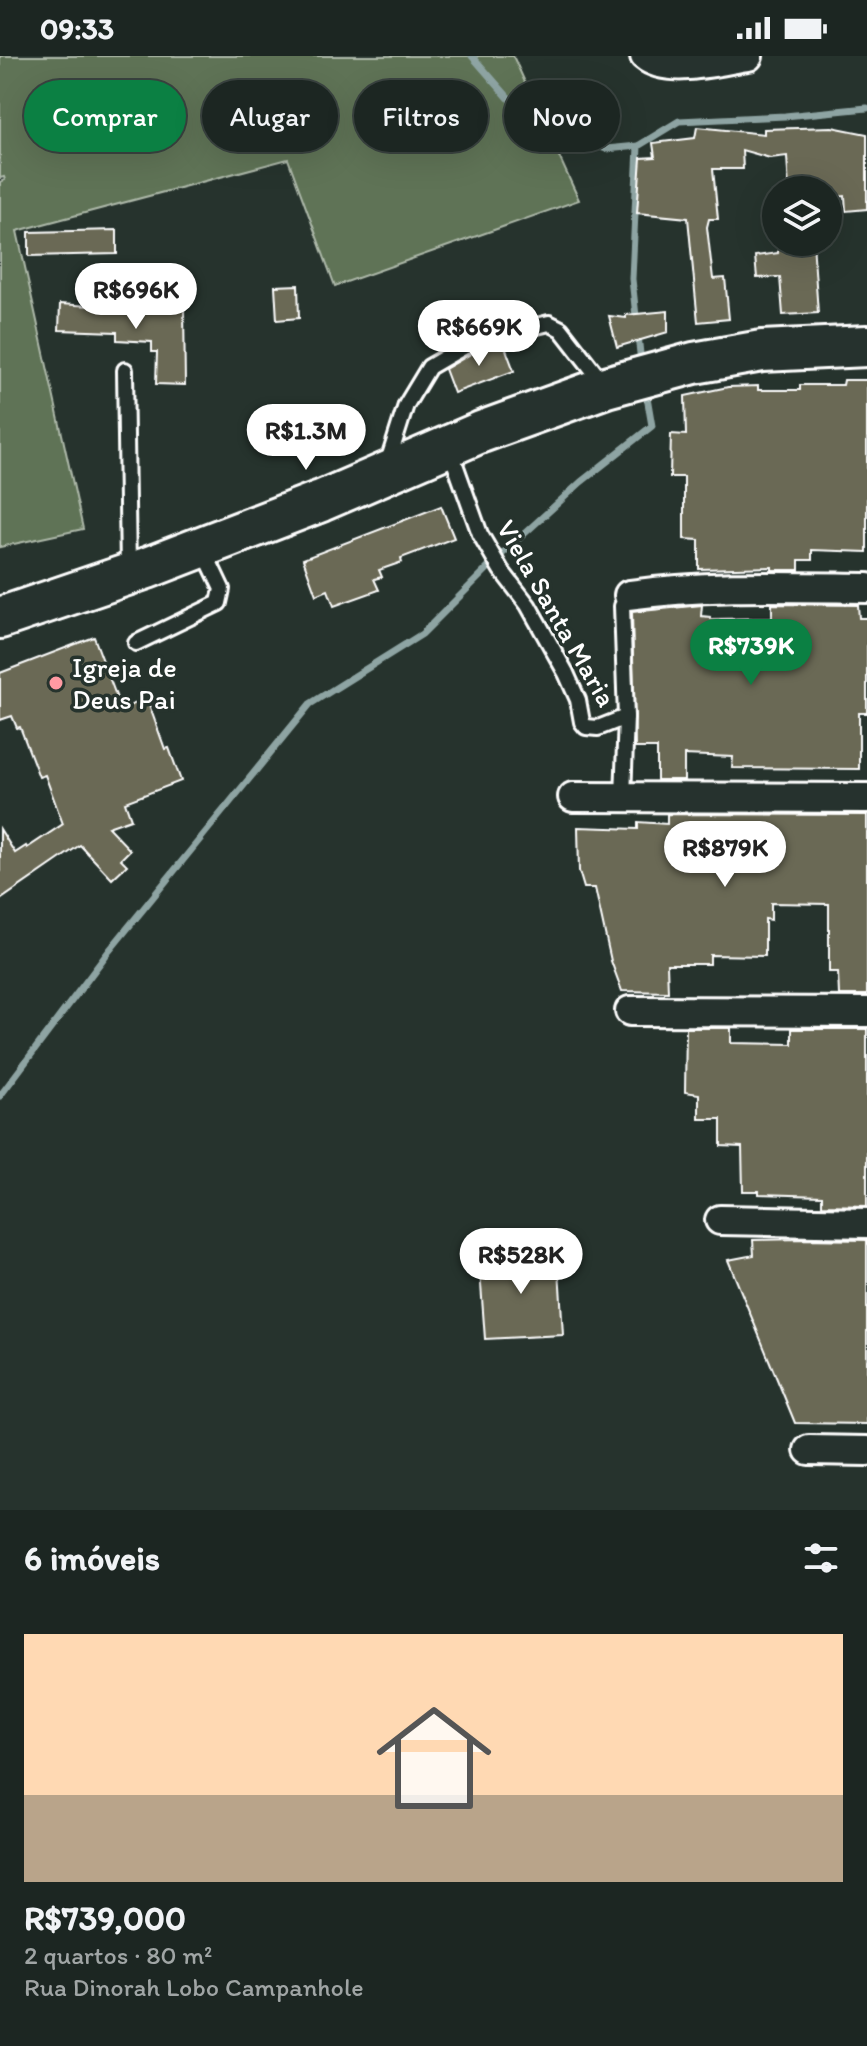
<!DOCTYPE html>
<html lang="pt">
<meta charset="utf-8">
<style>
:root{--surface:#1c2622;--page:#252e2a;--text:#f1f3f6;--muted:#a0a5a5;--line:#3a4340;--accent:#0b8043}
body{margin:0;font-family:Itim,sans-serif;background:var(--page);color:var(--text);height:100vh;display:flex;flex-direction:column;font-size:30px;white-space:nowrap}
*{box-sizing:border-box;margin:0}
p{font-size:26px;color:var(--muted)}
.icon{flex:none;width:44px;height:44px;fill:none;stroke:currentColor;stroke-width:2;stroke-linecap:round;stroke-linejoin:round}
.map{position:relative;height:1454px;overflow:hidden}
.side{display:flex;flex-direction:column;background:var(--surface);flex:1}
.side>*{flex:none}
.banner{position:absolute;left:24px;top:24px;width:820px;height:72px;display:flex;gap:16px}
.fabs{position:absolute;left:762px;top:120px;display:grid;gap:16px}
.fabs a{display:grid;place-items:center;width:80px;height:80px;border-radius:50%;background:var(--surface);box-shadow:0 8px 32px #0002,0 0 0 2px var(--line);font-size:40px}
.price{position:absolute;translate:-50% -68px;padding:0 18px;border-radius:28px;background:#fff;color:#222;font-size:26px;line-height:52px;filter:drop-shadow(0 2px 4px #0008)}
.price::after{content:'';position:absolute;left:50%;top:48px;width:24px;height:18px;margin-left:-12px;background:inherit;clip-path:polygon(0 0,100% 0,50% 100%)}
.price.on{background:var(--accent);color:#fff}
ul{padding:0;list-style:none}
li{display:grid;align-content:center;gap:16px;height:424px;padding:0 24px}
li+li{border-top:2px solid var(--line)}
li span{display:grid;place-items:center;height:248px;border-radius:0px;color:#555}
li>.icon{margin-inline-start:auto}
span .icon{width:144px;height:144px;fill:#fffc;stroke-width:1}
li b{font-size:34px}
h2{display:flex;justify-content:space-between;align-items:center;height:96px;padding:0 24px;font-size:34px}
.pill{padding:0 28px;border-radius:36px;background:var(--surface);box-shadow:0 8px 32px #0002,0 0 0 2px var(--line);font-size:28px;line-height:72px}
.pill.on{background:var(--accent);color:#fff}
.status{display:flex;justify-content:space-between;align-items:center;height:56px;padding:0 40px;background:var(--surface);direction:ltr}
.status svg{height:22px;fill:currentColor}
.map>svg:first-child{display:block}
.green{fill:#5e7356;stroke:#aeb9aa;stroke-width:2}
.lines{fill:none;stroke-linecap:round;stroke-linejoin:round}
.stream{stroke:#8ea4a3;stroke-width:7}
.building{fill:#6a6954;stroke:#fff;stroke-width:2}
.service-casing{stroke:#fff;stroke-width:20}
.minor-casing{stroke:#fff;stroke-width:34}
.secondary-casing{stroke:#fff;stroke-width:46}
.service{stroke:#26332d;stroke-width:14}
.minor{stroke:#26332d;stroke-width:28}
.secondary{stroke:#26332d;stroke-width:40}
.poi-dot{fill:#ff9aa2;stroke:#26332d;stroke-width:3}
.labels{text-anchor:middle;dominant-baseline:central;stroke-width:7;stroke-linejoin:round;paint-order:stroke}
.street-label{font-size:28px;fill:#fff;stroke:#26332d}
.poi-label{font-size:28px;fill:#fff;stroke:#26332d;text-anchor:start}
</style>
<div class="status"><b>09:33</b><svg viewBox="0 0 49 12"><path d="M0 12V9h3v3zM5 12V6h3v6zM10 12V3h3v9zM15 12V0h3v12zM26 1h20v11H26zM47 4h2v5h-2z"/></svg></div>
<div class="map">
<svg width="867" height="1454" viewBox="0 0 867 1454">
<rect width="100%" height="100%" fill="#26332d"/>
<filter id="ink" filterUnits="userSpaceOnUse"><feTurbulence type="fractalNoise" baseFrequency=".0125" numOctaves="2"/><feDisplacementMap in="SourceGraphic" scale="16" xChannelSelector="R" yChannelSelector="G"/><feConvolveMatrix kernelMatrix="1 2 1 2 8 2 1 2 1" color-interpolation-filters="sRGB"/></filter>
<g filter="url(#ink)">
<!-- green -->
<path class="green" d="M0,0H513L579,144L335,230L288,103L17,175L83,473L0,491V126L5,124L4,121L0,122Z"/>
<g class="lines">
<!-- stream -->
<g class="stream">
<path d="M472,0L527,63L606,93L638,90L679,65L785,60L867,52"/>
<path d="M638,90L632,223L641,307"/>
<path d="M0,1040L109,895L310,648L422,578L502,498L581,426L652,370L646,335"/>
</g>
</g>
<!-- building -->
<g class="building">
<path d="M697,71L764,78V73L832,71L867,78V153L846,155L845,140L828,142V134L789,133L787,100L770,102L742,94L743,113H713L718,163H709L707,171L713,223L725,222L729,263L698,266L688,162L637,157L641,102L655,101L653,87L695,82Z"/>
<path d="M117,174V198L29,200V176Z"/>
<path d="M778,186H813L818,257L783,259L780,221L757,222L755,200L778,197Z"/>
<path d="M298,229L299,262L277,264L275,230Z"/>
<path d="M90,244L125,245V250L184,252L185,329L156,328L157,296H152V286L117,284V276L59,274L60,248L90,250Z"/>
<path d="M475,250L483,273L467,277L438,294L428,268Z"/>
<path d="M668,255V276L617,291L609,260L626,262V259Z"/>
<path d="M504,288L514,315L454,337L445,313L476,295Z"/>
<path d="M844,324H867V496L812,494V504H799V514H772V511L699,513V484L684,483V421H670L671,378L686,379L685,340L728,331L758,330V334H800V329H843Z"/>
<path d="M441,450L454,482L401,502L402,506L379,514L382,521L374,523L379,534L334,550L328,534L316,539L303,503Z"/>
<path d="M772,548L858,549L859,562H867V657H859V713L732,712L733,701L684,699V724H657V692H635L632,556L702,549L701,560L710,561V563L772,562Z"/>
<path d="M94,581L121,653L147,643L165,693L169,692L181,725L125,746L131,763L108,771L130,794L121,803L127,809L112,823L80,789L0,844V773L15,797L26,790L27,792L63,768L45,719L39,721L20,671L17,672L12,660L0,664V617Z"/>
<path d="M667,758L867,759V939H839L838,916H829V848L771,847V864L765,863V900L710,899V908H667L668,936L622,935L611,905L595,832H584L579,815L578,771L638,773V766L667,768Z"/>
<path d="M686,972H731V987L792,988V973H867V1150L822,1149V1140L759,1138V1135H743L742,1091L721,1090V1063H699V1038L685,1036Z"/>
<path d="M802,1183L867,1184V1368L795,1367L728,1204L754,1199L753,1184Z"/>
<path d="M558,1196L563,1279L485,1283L479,1201Z"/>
</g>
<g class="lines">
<!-- service casing -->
<g class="service-casing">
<g id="service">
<path d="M125,314L128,513"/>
<path d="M450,394L480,478L501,514L528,549L566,617L578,644L582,666L586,671L598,672L626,661"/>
<path d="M387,409L406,349L429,311L472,286L549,267L561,273L603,327"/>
<path d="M136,587L219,547L222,533L204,495"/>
<path d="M623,741L626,661L622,550L629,539"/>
</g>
</g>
<!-- minor casing -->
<g class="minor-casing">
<g id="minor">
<path d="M645,0C668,19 720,4 748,0"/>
<path d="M629,539C707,528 788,531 867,532"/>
<path d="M573,741L867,742"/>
<path d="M630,955L867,956"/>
<path d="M720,1164L867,1167"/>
<path d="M809,1394L867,1395"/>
</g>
</g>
<!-- secondary casing -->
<g class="secondary-casing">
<path id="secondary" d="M0,562L147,512L321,445L481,376L606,331L694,307L762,295L867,290"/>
</g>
<!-- service -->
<use href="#service" class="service"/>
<!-- minor -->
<use href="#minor" class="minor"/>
<!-- secondary -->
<use href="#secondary" class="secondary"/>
</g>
</g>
<!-- markers -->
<circle class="poi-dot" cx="56" cy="627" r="8"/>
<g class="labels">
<!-- street labels -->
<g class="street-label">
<text transform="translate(557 557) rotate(60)">Viela Santa Maria</text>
</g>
<!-- poi labels -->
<g class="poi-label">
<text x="72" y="611">Igreja de<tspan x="72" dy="32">Deus Pai</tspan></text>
</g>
</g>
</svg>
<div class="fabs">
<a><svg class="icon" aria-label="layers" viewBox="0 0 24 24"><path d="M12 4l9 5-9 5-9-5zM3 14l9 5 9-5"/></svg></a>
</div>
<b class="price" style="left:136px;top:275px">R$696K</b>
<b class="price" style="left:479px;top:312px">R$669K</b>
<b class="price" style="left:306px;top:416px">R$1.3M</b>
<b class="price on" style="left:751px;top:631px">R$739K</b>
<b class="price" style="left:725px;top:833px">R$879K</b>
<b class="price" style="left:521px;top:1240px">R$528K</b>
<div class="banner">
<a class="pill on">Comprar</a>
<a class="pill">Alugar</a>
<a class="pill">Filtros</a>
<a class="pill">Novo</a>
</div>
</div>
<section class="side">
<h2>6 imóveis<svg class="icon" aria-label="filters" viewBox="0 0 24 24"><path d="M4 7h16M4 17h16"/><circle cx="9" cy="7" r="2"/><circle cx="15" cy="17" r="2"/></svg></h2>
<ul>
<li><span style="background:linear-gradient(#ffd9b3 65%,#b9a48a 0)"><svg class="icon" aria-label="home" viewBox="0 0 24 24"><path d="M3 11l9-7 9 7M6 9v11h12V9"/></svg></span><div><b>R$739,000</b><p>2 quartos · 80 m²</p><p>Rua Dinorah Lobo Campanhole</p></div></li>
</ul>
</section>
